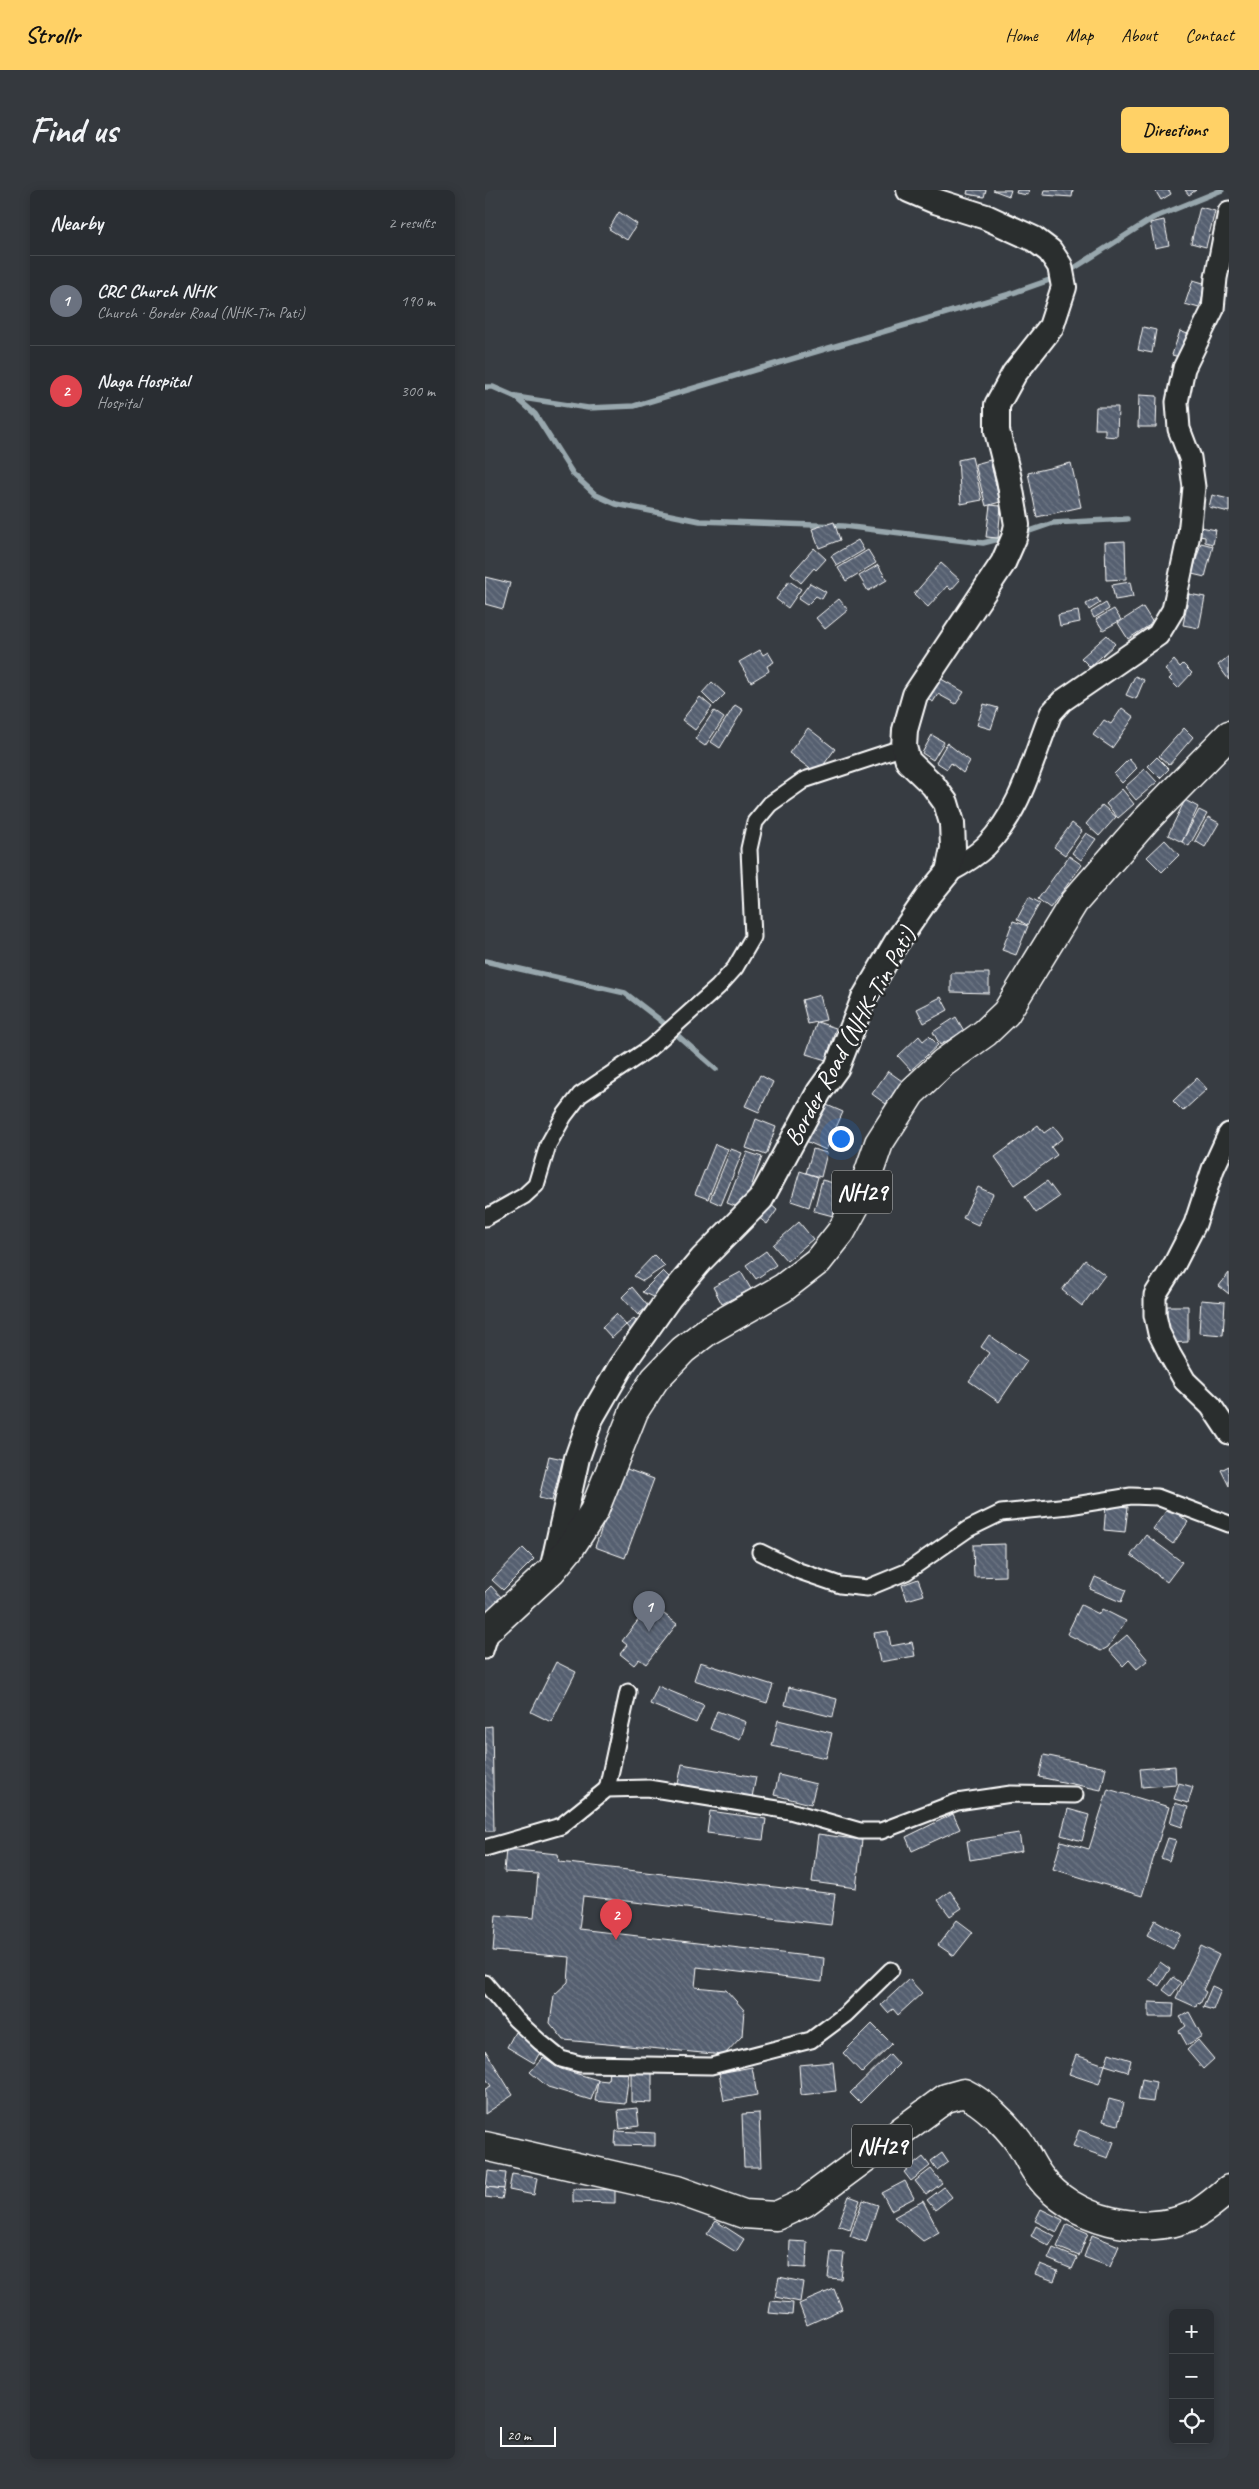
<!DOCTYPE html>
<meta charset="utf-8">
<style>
:root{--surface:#292d32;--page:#35393e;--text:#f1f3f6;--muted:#a5a8ac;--line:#45494d;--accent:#ffd166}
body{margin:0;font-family:Caveat,sans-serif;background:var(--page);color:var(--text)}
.controls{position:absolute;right:15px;bottom:15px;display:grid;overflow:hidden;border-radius:8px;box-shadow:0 2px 12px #0003}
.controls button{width:45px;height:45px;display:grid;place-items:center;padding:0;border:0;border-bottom:1px solid var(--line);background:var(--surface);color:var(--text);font:25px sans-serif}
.scale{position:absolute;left:15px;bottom:12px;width:56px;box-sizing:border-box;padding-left:5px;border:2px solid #fff;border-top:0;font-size:14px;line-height:18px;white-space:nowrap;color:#fff;-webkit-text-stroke:4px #2a2d2e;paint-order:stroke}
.you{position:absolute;left:355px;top:948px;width:18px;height:18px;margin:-12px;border:4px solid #fff;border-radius:50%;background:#1a73e8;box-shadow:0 0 0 8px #1a73e833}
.badge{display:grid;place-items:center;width:32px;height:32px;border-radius:50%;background:var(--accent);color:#fff;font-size:16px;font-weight:700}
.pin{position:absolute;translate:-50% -41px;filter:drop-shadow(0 1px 2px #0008)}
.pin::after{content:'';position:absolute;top:26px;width:18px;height:15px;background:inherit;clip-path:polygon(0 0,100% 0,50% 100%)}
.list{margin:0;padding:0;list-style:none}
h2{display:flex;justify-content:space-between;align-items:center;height:65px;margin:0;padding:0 20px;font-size:21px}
h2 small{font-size:16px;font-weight:400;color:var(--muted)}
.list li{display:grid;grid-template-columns:32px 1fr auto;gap:15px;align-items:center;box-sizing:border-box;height:90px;padding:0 20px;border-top:1px solid var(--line)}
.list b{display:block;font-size:19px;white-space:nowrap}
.list p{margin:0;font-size:16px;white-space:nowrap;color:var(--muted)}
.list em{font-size:16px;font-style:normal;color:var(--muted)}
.icon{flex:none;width:28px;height:28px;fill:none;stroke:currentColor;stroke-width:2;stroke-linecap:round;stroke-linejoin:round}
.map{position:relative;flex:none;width:744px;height:2269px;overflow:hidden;border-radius:8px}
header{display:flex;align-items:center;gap:30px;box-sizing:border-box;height:70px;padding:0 25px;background:var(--accent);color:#111}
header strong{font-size:24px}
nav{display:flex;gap:28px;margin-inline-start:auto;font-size:18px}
.intro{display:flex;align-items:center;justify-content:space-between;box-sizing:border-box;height:120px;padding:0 30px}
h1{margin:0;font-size:35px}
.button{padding:12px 22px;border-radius:8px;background:var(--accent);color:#111;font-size:18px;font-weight:700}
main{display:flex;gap:30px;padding:0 30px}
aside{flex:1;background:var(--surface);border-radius:8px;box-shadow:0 2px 12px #0003}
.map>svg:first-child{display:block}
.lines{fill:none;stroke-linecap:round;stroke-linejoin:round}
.stream{stroke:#98a7ad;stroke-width:5.5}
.building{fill:url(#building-back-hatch);stroke:#fff}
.street-casing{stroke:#fff;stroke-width:19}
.secondary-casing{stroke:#fff;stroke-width:25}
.primary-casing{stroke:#fff;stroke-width:28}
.highway-casing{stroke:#fff;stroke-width:31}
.street{stroke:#2a2d2e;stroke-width:15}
.secondary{stroke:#2a2d2e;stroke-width:21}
.primary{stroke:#2a2d2e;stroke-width:24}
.highway{stroke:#2a2d2e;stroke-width:28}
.labels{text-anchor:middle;stroke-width:5;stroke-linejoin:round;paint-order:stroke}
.shield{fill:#2a2d2e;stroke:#bfc0c0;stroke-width:1}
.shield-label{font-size:24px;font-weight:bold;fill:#fff}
.street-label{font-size:25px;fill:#fff;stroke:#2a2d2e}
</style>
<header>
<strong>Strollr</strong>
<nav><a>Home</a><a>Map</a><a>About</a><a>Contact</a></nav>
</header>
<div class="intro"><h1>Find us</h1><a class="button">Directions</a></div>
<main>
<aside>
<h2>Nearby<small>2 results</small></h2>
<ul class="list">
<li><span class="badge" style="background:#6b7280">1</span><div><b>CRC Church NHK</b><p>Church · Border Road (NHK-Tin Pati)</p></div><em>190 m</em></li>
<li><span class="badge" style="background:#e0444e">2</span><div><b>Naga Hospital</b><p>Hospital</p></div><em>300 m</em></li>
</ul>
</aside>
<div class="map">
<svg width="744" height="2269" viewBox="0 0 744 2269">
<defs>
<pattern id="building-back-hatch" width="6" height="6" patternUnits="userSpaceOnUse" patternTransform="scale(1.25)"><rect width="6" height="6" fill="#555f6f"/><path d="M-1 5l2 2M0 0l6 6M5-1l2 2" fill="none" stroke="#6e7785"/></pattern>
</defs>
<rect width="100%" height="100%" fill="#373c42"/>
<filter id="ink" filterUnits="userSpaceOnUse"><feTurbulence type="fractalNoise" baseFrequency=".02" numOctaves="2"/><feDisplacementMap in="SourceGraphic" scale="10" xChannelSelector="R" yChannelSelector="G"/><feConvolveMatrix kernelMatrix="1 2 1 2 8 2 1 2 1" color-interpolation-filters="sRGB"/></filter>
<g filter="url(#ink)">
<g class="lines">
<!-- stream -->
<g class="stream">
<polyline points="583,82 668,28 737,0"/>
<polyline points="0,197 8,197 31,207 50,224 88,284 111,305 131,314 215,331 358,336 498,353 522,347"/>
<polyline points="31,207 103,218 149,216 525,104 573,87"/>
<polyline points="536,344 568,333 642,329"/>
<polyline points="0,771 140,803 175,830 231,879"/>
</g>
</g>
<!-- building -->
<g class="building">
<polygon points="483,0 501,0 499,7 482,4"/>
<polygon points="508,0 526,0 524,6"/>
<polygon points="532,0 544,0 543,5 531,3"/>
<polygon points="559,0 588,0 587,7 558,5"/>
<polygon points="670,0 684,0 686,4 676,10"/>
<polygon points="700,0 711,0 704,5"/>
<polygon points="715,17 730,21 721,57 706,53"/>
<polygon points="134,22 152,34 142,50 124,39"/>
<polygon points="679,30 684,55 670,58 665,33"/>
<polygon points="708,90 722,94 714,118 700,114"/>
<polygon points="658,137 671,140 667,163 653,160"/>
<polygon points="695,141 705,145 698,168 687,165"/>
<polygon points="654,205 672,206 671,237 653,237"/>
<polygon points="611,217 633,217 632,247 620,246 620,239 610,239"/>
<polygon points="487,267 497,310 476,314 473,270"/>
<polygon points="505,270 515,312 501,316 490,274"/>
<polygon points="586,273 596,317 552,327 543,283"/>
<polygon points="727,305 744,309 744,322 724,317"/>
<polygon points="505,315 516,316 513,348 501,347"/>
<polygon points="349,332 355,350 334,358 327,339"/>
<polygon points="711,336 731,340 728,354 720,352 720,347 709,345"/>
<polygon points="373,350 379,360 352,376 346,366"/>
<polygon points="640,351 641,389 621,390 620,352"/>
<polygon points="716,353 728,356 720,387 707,384"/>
<polygon points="329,358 341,369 331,380 329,378 316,393 306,384"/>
<polygon points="383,360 391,373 361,391 353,378"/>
<polygon points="456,373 475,390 466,400 462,396 443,417 429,404"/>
<polygon points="393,375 402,390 383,401 374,386"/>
<polygon points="0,387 25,393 18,419 0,414"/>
<polygon points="304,391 316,399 303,418 291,409"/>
<polygon points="645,392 648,407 630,410 627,395"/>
<polygon points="325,393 341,402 337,409 331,406 322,415 313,409"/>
<polygon points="704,404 720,407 714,438 698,435"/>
<polygon points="612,408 615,413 604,420 601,414"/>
<polygon points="354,409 363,420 340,439 331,428"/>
<polygon points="621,413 624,419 609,428 606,422"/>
<polygon points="658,417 668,433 643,449 633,433"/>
<polygon points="629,419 636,430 618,440 611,429"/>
<polygon points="593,421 595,432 575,436 573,425"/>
<polygon points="622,445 630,454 605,477 596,468"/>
<polygon points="275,460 278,465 283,462 289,472 282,476 284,481 266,492 254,472"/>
<polygon points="744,466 744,490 733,475"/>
<polygon points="689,470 695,477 698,474 707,483 693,498 684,489 687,486 680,480"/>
<polygon points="451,486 479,502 471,514 453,504 448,512 439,507"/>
<polygon points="650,486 659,490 651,509 641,505"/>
<polygon points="227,492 240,504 229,515 217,503"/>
<polygon points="215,507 227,517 210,540 197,530"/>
<polygon points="499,514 513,518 506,539 492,535"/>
<polygon points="250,515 258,520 235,558 226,552"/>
<polygon points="637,518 649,527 627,558 608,545 619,530 626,534"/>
<polygon points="229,521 239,528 220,556 210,549"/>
<polygon points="323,538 350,559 332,584 304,563"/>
<polygon points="699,538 708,547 684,575 674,566"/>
<polygon points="447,545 459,552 448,570 437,563"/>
<polygon points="462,553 485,571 478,583 466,573 462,579 451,572"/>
<polygon points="672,567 684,579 675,588 663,576"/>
<polygon points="644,569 652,578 637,593 629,584"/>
<polygon points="660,579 672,592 651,610 640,597"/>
<polygon points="637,599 649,614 633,628 621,614"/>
<polygon points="700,610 713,617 697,652 683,645"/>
<polygon points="617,615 631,627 614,646 601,634"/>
<polygon points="714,620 722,624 704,656 697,652"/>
<polygon points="723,627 734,633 720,657 710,651"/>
<polygon points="587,633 597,641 580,665 569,657"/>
<polygon points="601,643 611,649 596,670 587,663"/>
<polygon points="680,650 694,665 677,682 662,667"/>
<polygon points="584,666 597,675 565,718 553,709"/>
<polygon points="544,707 555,713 542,735 532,729"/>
<polygon points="528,731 543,736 531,765 517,760"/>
<polygon points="466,783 504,783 504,803 466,802"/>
<polygon points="335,805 341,830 323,834 317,810"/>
<polygon points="456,807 463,820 439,833 432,819"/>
<polygon points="471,827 479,841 455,855 448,842"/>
<polygon points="332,832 351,838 341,870 321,864"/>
<polygon points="434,846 438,851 444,846 453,855 426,880 413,866"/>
<polygon points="403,881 417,891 401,914 387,904"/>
<polygon points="275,885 288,892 274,922 260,916"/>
<polygon points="712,888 722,899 698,921 688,911"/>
<polygon points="337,913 358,922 341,960 321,951"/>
<polygon points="271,929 291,937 281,965 261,958"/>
<polygon points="553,935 559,943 569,936 578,948 566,957 572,965 530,995 510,967"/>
<polygon points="230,954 243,959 223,1009 210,1004"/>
<polygon points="246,959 257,963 236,1015 225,1010"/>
<polygon points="328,959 342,963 336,987 321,983"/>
<polygon points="262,962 277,967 258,1019 242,1013"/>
<polygon points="315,981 333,987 324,1017 306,1011"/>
<polygon points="337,990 356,995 348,1026 329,1021"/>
<polygon points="562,991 574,1007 551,1023 540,1007"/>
<polygon points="493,997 508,1004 493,1035 478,1028"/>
<polygon points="284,1013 292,1020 282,1034 273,1027"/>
<polygon points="314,1032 328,1049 302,1071 288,1055"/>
<polygon points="281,1061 291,1075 271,1089 261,1075"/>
<polygon points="169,1065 180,1076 158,1091 149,1086"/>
<polygon points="600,1070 620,1085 597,1116 577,1100"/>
<polygon points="178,1081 188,1091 170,1108 157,1102"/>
<polygon points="256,1082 266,1099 237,1114 228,1097"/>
<polygon points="744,1083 744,1104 734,1096"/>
<polygon points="147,1097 163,1116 153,1125 137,1107"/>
<polygon points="716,1110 740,1112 738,1145 714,1143"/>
<polygon points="682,1116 703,1116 703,1152 682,1153"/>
<polygon points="131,1124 141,1135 127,1148 117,1137"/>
<polygon points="149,1129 155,1135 147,1142 141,1135"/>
<polygon points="504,1145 542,1171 514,1212 484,1191 504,1163 496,1157"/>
<polygon points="64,1266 78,1269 67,1311 54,1308"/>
<polygon points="744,1276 744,1296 736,1280"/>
<polygon points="139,1278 169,1289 140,1368 110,1357"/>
<polygon points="621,1315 643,1317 640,1342 619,1340"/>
<polygon points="684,1317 703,1332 688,1354 668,1339"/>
<polygon points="661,1345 697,1372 682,1392 646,1365"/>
<polygon points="520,1354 520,1386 489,1387 488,1355"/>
<polygon points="38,1358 49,1369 18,1400 7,1390"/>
<polygon points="610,1387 641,1400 636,1412 605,1399"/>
<polygon points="433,1389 439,1405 422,1410 417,1395"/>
<polygon points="6,1396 18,1409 0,1426 0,1402"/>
<polygon points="166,1414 192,1434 161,1474 154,1469 149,1475 135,1464 142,1455 137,1451"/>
<polygon points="596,1415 614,1424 617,1419 641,1431 623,1457 616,1461 582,1444"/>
<polygon points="403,1441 406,1456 427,1452 430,1466 395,1472 389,1443"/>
<polygon points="642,1445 663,1470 652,1479 644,1470 638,1476 624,1460"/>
<polygon points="71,1472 91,1482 66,1532 46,1522"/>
<polygon points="215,1472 288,1495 282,1513 209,1490"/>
<polygon points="173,1496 219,1515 211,1533 165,1514"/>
<polygon points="304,1497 352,1509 348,1527 300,1515"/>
<polygon points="232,1521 261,1532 255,1550 225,1539"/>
<polygon points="293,1530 347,1543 341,1568 287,1556"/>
<polygon points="7,1536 9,1641 0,1641 0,1537"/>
<polygon points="559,1565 621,1578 616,1600 554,1587"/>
<polygon points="197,1574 271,1587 267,1607 193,1594"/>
<polygon points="690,1576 691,1594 657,1597 655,1579"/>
<polygon points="294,1585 331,1594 326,1614 289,1605"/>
<polygon points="694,1593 708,1597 703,1613 689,1609"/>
<polygon points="623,1599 684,1617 657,1706 568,1679 576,1651 604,1659"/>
<polygon points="690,1613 703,1617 697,1637 685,1633"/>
<polygon points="583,1619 604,1625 597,1651 576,1645"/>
<polygon points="225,1621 281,1629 278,1650 222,1643"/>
<polygon points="468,1624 475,1639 427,1661 421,1647"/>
<polygon points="534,1643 537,1661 485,1670 482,1651"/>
<polygon points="333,1644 377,1650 371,1698 327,1692"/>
<polygon points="683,1648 691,1650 684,1671 676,1668"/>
<polygon points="21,1659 73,1664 74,1672 350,1704 346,1735 98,1706 94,1739 339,1768 337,1792 212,1777 210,1797 241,1800 259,1820 257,1846 239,1865 79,1850 65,1833 69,1805 83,1792 85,1767 8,1761 11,1725 49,1728 53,1684 19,1682"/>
<polygon points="465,1701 477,1718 465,1726 453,1710"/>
<polygon points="472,1730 488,1742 469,1766 453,1755"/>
<polygon points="670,1730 696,1744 688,1759 662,1745"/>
<polygon points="716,1756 734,1765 718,1800 721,1802 715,1814 712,1813 711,1817 691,1808"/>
<polygon points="675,1772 685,1779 674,1796 664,1789"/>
<polygon points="688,1787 696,1793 686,1806 678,1800"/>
<polygon points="424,1789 437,1803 413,1825 408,1819 403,1823 396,1815"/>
<polygon points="727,1796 736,1800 728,1820 718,1817"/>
<polygon points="664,1812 689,1813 688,1827 664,1827"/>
<polygon points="704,1822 717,1846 702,1855 694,1841 701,1836 695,1827"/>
<polygon points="387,1834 407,1854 377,1883 358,1863"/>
<polygon points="30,1842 58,1857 49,1873 22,1857"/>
<polygon points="713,1850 729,1869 718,1879 702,1860"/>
<polygon points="0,1860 28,1905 0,1924 0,1899 6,1896 0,1887"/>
<polygon points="624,1863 646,1870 643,1882 620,1875"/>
<polygon points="405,1864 414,1874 375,1913 365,1903"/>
<polygon points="591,1865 620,1875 614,1894 584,1884"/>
<polygon points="58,1868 76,1879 113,1890 106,1910 63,1897 45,1882"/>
<polygon points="348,1872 351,1901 316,1905 314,1875"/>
<polygon points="267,1877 272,1905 239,1911 234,1883"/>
<polygon points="124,1880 144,1882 140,1914 110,1911 113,1890 123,1891"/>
<polygon points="146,1882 167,1883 167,1913 146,1912"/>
<polygon points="657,1889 671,1892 668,1912 653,1910"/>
<polygon points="624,1909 639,1913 633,1935 618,1931"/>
<polygon points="152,1918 154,1936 135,1939 133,1920"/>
<polygon points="274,1923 276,1977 259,1977 257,1924"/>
<polygon points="594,1940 629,1952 623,1968 588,1956"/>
<polygon points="131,1941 170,1943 170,1956 130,1955"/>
<polygon points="424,1962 429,1969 420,1975 415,1968"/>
<polygon points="457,1963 463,1972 452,1980 446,1971"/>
<polygon points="438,1967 445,1976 426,1991 419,1982"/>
<polygon points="446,1979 457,1993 441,2005 430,1991"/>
<polygon points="3,1981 21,1983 19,1999 1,1997"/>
<polygon points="27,1984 52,1988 49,2005 24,2000"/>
<polygon points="420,1991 429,2008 406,2020 397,2003"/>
<polygon points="1,1997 19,1999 17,2009 0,2007"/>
<polygon points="459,1997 467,2007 450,2020 442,2010"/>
<polygon points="88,1999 130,2000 130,2013 88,2012"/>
<polygon points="364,2006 375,2010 365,2039 353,2035"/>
<polygon points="378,2010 393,2015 381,2052 365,2046"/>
<polygon points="438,2011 454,2042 438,2051 409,2027"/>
<polygon points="556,2019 578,2030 572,2042 550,2031"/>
<polygon points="231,2031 259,2049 251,2062 222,2044"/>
<polygon points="582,2034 603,2043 594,2066 572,2057"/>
<polygon points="551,2036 570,2046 564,2056 546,2046"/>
<polygon points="607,2045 634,2056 625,2077 599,2067"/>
<polygon points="305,2051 322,2052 321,2078 304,2077"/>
<polygon points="568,2058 592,2068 587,2079 563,2069"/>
<polygon points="346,2062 359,2063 356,2089 343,2088"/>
<polygon points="555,2074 573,2081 569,2091 550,2084"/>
<polygon points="294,2087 318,2092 315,2112 290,2107"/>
<polygon points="349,2099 357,2119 322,2135 314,2114"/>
<polygon points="286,2111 308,2113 307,2125 284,2123"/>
</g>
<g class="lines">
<!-- street casing -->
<g class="street-casing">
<g id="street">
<polyline points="0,1028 39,1006 51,995 63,955 79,926 95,905 165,858 233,797 250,778 268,747 264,659 270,632 285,614 319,590 419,557"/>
<polyline points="275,1362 314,1381 355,1395 382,1398 421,1382 483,1339 516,1323 584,1316 646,1306 672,1307 744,1334"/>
<polyline points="0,1461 8,1436"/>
<polyline points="122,1599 143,1502"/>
<polyline points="0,1658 76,1636 122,1599 163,1598 305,1621 375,1641 396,1641 472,1612 526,1604 590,1605"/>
<polyline points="0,1793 30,1829 55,1852 76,1869 95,1874 226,1876 326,1850 361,1824 406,1780"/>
</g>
</g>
<!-- secondary casing -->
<g class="secondary-casing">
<g id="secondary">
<path d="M463 682C476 675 490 667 501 656 537 619 547 570 566 523L577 511 673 445 688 420 704 344 709 297 705 268 694 239 692 212 699 178 728 119 731 88 744 22"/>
<polyline points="744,944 728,979 710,1034 690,1073 670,1105 670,1125 674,1143 685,1165 700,1191 726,1216 744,1243"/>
</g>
</g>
<!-- primary casing -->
<g class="primary-casing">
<polyline id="primary" points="67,1380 92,1268 106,1228 136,1176 184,1108 217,1069 276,1009 334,902 352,877 379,808 411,753 444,705 463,682 468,658 467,633 461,613 448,595 423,571 419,557 420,540 430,505 518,373 529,348 532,335 530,323 524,289 512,241 512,215 529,184 566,137 579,97 575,76 565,61 549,49 501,27 450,11 424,0"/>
</g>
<!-- highway casing -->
<g class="highway-casing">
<g id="highway">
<polyline points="0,1442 67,1380 85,1358 109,1321 149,1221 170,1189 198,1160 224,1140 298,1098 333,1071 356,1042 376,1005 394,953 426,903 458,873 500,843 521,823 589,712 660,631 744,545"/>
<path d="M0 1956 192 2000 259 2024 291 2026 319 2013 461 1908 479 1903C499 1913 520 1933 533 1951 541 1962 546 1976 555 1987 587 2030 658 2048 707 2026 720 2020 733 2008 744 1999"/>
</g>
</g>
<!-- street -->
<use href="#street" class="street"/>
<!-- secondary -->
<use href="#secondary" class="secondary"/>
<!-- primary -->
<use href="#primary" class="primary"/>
<!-- highway -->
<use href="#highway" class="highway"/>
</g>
</g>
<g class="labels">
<!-- shield labels -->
<g class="shield">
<rect x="347" y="980.5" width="60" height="43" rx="4"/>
<rect x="367" y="1934.5" width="60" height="43" rx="4"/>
</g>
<g class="shield-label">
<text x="377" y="1010">NH29</text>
<text x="397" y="1964">NH29</text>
</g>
<!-- street labels -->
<g class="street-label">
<text transform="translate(364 846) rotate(-61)" y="9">Border Road (NHK-Tin Pati)</text>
</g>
</g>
</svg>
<div class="controls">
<button>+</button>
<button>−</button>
<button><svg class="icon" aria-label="locate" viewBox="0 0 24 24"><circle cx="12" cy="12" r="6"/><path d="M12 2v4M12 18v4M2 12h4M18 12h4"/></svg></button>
</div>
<div class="scale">20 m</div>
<div class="you"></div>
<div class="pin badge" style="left:164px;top:1442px;background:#6b7280">1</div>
<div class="pin badge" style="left:131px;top:1750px;background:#e0444e">2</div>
</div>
</main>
